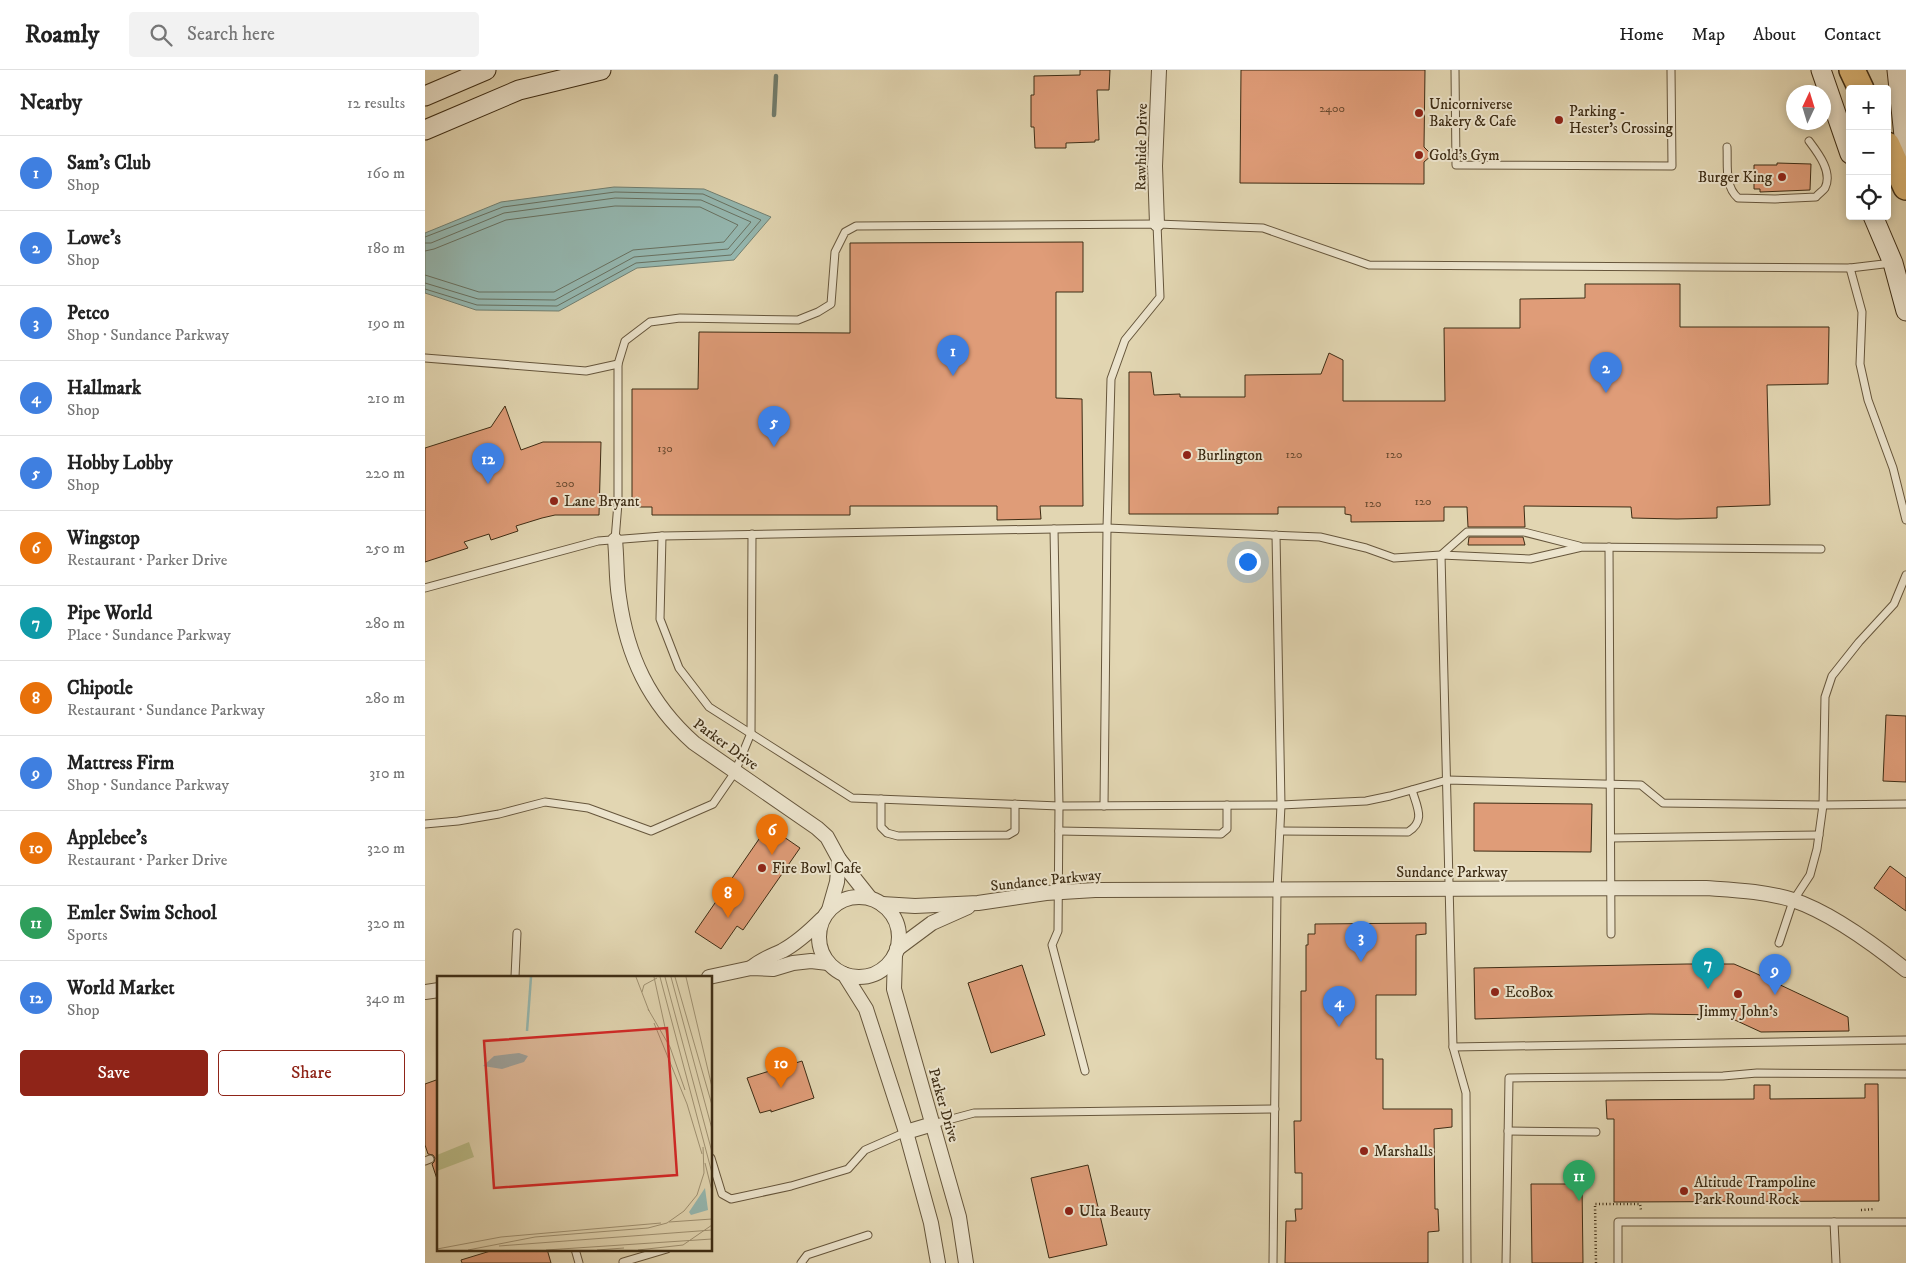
<!DOCTYPE html>
<meta charset="utf-8">
<style>
:root{--surface:#fff;--page:#f2f2f2;--text:#222;--muted:#767676;--line:#e0e0e0;--accent:#8f2418}
body{margin:0;font-family:"IM FELL DW Pica",serif;background:var(--page);color:var(--text)}
.controls{position:absolute;right:15px;top:15px;display:grid;overflow:hidden;border-radius:5px;box-shadow:0 2px 8px #0003}
.controls button{width:45px;height:45px;display:grid;place-items:center;padding:0;border:0;border-bottom:1px solid var(--line);background:var(--surface);color:var(--text);font:25px sans-serif}
.compass{position:absolute;left:1361px;top:15px;width:45px;height:45px;border-radius:50%;background:var(--surface);box-shadow:0 2px 8px #0003;rotate:4deg}
.you{position:absolute;left:822px;top:491px;width:18px;height:18px;margin:-12px;border:4px solid #fff;border-radius:50%;background:#1a73e8;box-shadow:0 0 0 8px #1a73e833}
.badge{display:grid;place-items:center;width:32px;height:32px;border-radius:50%;background:var(--accent);color:#fff;font-size:16px;font-weight:700}
.pin{position:absolute;translate:-50% -41px;filter:drop-shadow(0 1px 2px #0008)}
.pin::after{content:'';position:absolute;top:26px;width:18px;height:15px;background:inherit;clip-path:polygon(0 0,100% 0,50% 100%)}
.list{margin:0;padding:0;list-style:none}
h2{display:flex;justify-content:space-between;align-items:center;height:65px;margin:0;padding:0 20px;font-size:21px}
h2 small{font-size:16px;font-weight:400;color:var(--muted)}
.list li{display:grid;grid-template-columns:32px 1fr auto;gap:15px;align-items:center;box-sizing:border-box;height:75px;padding:0 20px;border-top:1px solid var(--line)}
.list b{display:block;font-size:19px;white-space:nowrap}
.list p{margin:0;font-size:16px;white-space:nowrap;color:var(--muted)}
.list em{font-size:16px;font-style:normal;color:var(--muted)}
.actions{display:flex;gap:10px;padding:15px 20px}
.actions a{flex:1;padding:11px 0;border:1px solid var(--accent);border-radius:5px;text-align:center;font-size:18px;color:var(--accent)}
.actions .main{background:var(--accent);color:#fff}
.icon{flex:none;width:28px;height:28px;fill:none;stroke:currentColor;stroke-width:2;stroke-linecap:round;stroke-linejoin:round}
.map{position:relative;flex:none;width:1481px;height:1193px;overflow:hidden}
header{display:flex;align-items:center;gap:30px;box-sizing:border-box;height:70px;padding:0 25px;background:var(--surface);border-bottom:1px solid var(--line)}
header strong{font-size:24px}
nav{display:flex;gap:28px;margin-inline-start:auto;font-size:18px}
.search{width:350px;height:45px;background:var(--page);display:flex;align-items:center;gap:12px;box-sizing:border-box;padding:0 18px;border-radius:5px;color:var(--muted);font-size:19px}
main{display:flex}
aside{flex:1;background:var(--surface)}
.map>svg:first-child{display:block}
.water{fill:#95b8b1;stroke:#728072}
.lines{fill:none;stroke-linecap:round;stroke-linejoin:round}
.shore{stroke:#697262;stroke-width:1}
.stream{stroke:#728072;stroke-width:4.5}
.building{fill:#df9c78;stroke:#3d2c14}
.lane-casing{stroke:#66563c;stroke-width:9}
.street-casing{stroke:#66563c;stroke-width:16}
.secondary-casing{stroke:#3d2c14;stroke-width:21}
.highway-casing{stroke:#3d2c14;stroke-width:28}
.path{stroke:#3d2c14;stroke-width:2.5;stroke-dasharray:1 2.5;stroke-linecap:butt}
.lane{stroke:#ece4cd;stroke-width:7}
.street{stroke:#ece4cd;stroke-width:14}
.secondary{stroke:#ece4cd;stroke-width:19}
.highway{stroke:#e1bb79;stroke-width:25}
.poi-dot{fill:#8f2418;stroke:#ece4cd;stroke-width:2}
.labels{text-anchor:middle;stroke-width:4;stroke-linejoin:round;paint-order:stroke}
.number-label{font-size:12px;fill:#66482d}
.poi-label{font-size:15px;fill:#3d2c14;stroke:#ece4cd;text-anchor:start}
.street-label{font-size:15px;fill:#3d2c14;stroke:#ece4cd}
.inset-river{fill:none;stroke:#95b8b1;stroke-width:2.5}
.inset-road{fill:none;stroke:#a09273;stroke-width:1}
.view{fill:#d62828;fill-opacity:0.15;stroke:#d62828;stroke-width:2.5}
.inset-edge{fill:none;stroke:#3d2c14;stroke-width:2.5}
</style>
<header>
<strong>Roamly</strong>
<div class="search"><svg class="icon" aria-label="search" viewBox="0 0 24 24"><circle cx="10" cy="10" r="6"/><path d="M15 15l6 6"/></svg>Search here</div>
<nav><a>Home</a><a>Map</a><a>About</a><a>Contact</a></nav>
</header>
<main>
<aside>
<h2>Nearby<small>12 results</small></h2>
<ul class="list">
<li><span class="badge" style="background:#3f7fe0">1</span><div><b>Sam's Club</b><p>Shop</p></div><em>160 m</em></li>
<li><span class="badge" style="background:#3f7fe0">2</span><div><b>Lowe's</b><p>Shop</p></div><em>180 m</em></li>
<li><span class="badge" style="background:#3f7fe0">3</span><div><b>Petco</b><p>Shop · Sundance Parkway</p></div><em>190 m</em></li>
<li><span class="badge" style="background:#3f7fe0">4</span><div><b>Hallmark</b><p>Shop</p></div><em>210 m</em></li>
<li><span class="badge" style="background:#3f7fe0">5</span><div><b>Hobby Lobby</b><p>Shop</p></div><em>220 m</em></li>
<li><span class="badge" style="background:#e8710a">6</span><div><b>Wingstop</b><p>Restaurant · Parker Drive</p></div><em>250 m</em></li>
<li><span class="badge" style="background:#0f9aa8">7</span><div><b>Pipe World</b><p>Place · Sundance Parkway</p></div><em>280 m</em></li>
<li><span class="badge" style="background:#e8710a">8</span><div><b>Chipotle</b><p>Restaurant · Sundance Parkway</p></div><em>280 m</em></li>
<li><span class="badge" style="background:#3f7fe0">9</span><div><b>Mattress Firm</b><p>Shop · Sundance Parkway</p></div><em>310 m</em></li>
<li><span class="badge" style="background:#e8710a">10</span><div><b>Applebee's</b><p>Restaurant · Parker Drive</p></div><em>320 m</em></li>
<li><span class="badge" style="background:#2e9e5b">11</span><div><b>Emler Swim School</b><p>Sports</p></div><em>320 m</em></li>
<li><span class="badge" style="background:#3f7fe0">12</span><div><b>World Market</b><p>Shop</p></div><em>340 m</em></li>
</ul>
<div class="actions"><a class="main">Save</a><a>Share</a></div>
</aside>
<div class="map">
<svg width="1481" height="1193" viewBox="0 0 1481 1193">
<rect width="100%" height="100%" fill="#e2d6b2"/>
<filter id="stains"><feTurbulence type="fractalNoise" baseFrequency=".004" numOctaves="4"/><feColorMatrix values="0 0 0 0 .2 0 0 0 0 .09 0 0 0 0 .02 0 0 0 .5 -.17"/></filter>
<radialGradient id="worn" r=".72"><stop offset=".6" stop-color="#630" stop-opacity="0"/><stop offset="1" stop-color="#630" stop-opacity=".3"/></radialGradient>
<!-- water -->
<polygon class="water" points="189,117 279,119 346,147 309,190 212,198 134,241 51,240 0,223 0,163 76,132"/>
<g class="lines">
<!-- shore -->
<g class="shore">
<polyline points="0,167 78,137 190,122 278,124 336,150 306,185 211,193 132,236 52,235 0,219"/>
<polyline points="0,173 6,173 79,143 190,128 276,130 326,152 303,179 209,187 130,230 53,229 0,213"/>
<polyline points="0,181 9,179 81,150 190,136 275,137 313,155 299,172 208,180 129,222 54,222 0,205"/>
</g>
<!-- stream -->
<polyline class="stream" points="349,45 351,6"/>
</g>
<!-- building -->
<g class="building">
<polygon points="655,0 685,0 684,20 672,20 674,70 670,70 670,72 641,73 641,78 610,78 609,57 606,57 606,25 609,25 609,6 655,5"/>
<polygon points="816,0 1000,0 999,77 1007,85 999,92 999,114 815,113"/>
<polygon points="1352,93 1386,94 1385,120 1335,122 1335,119 1329,119 1329,95 1352,95"/>
<polygon points="658,172 658,222 631,222 631,328 657,329 658,436 615,436 616,449 572,450 572,436 425,436 425,445 227,445 227,437 207,437 207,319 273,319 274,262 425,263 425,173"/>
<polygon points="1160,214 1255,214 1255,257 1404,257 1403,314 1342,315 1345,435 1292,437 1292,448 1252,449 1207,448 1206,437 1099,436 1100,457 1043,457 1042,437 1019,437 1019,451 926,452 926,445 920,444 920,437 853,437 853,444 704,444 704,302 726,302 729,325 755,324 755,327 820,327 820,305 896,304 904,283 918,290 918,331 1020,331 1019,258 1095,258 1095,229 1160,228"/>
<polygon points="80,336 96,380 118,372 176,372 174,445 130,445 117,448 91,456 93,461 66,470 64,464 39,472 43,478 0,492 0,378 66,357"/>
<polygon points="1044,467 1098,467 1100,475 1043,475"/>
<polygon points="1461,645 1481,646 1481,712 1458,711"/>
<polygon points="1049,733 1167,734 1166,782 1049,781"/>
<polygon points="343,756 375,778 318,860 312,856 296,879 270,862"/>
<polygon points="1465,796 1481,808 1481,841 1449,818"/>
<polygon points="1001,853 1001,864 991,865 991,925 951,925 951,989 958,989 958,1039 1027,1039 1027,1057 1009,1059 1010,1139 1013,1139 1014,1161 1003,1162 1003,1193 860,1193 861,1151 871,1151 870,1139 877,1139 877,1103 870,1103 869,1051 876,1051 876,921 881,921 881,875 883,875 883,864 890,864 890,854"/>
<polygon points="1262,894 1309,894 1330,903 1423,947 1424,961 1336,962 1299,945 1224,944 1050,949 1049,898"/>
<polygon points="597,895 620,965 566,983 543,913"/>
<polygon points="377,991 389,1028 346,1042 346,1040 335,1043 322,1008"/>
<polygon points="14,1009 14,1108 12,1109 7,1094 9,1092 10,1088 8,1085 3,1084 0,1075 0,1014"/>
<polygon points="1440,1014 1453,1014 1454,1131 1189,1132 1189,1049 1182,1049 1181,1030 1329,1029 1329,1015 1345,1015 1345,1029 1440,1028"/>
<polygon points="663,1095 682,1175 624,1188 606,1108"/>
<polygon points="1106,1114 1157,1114 1158,1193 1107,1193"/>
<polygon points="72,1179 122,1179 126,1193 37,1193 36,1190"/>
</g>
<g class="lines">
<!-- lane casing -->
<g class="lane-casing">
<g id="lane">
<polyline points="1030,0 1031,95 1247,96 1246,0"/>
<path d="M1302 77C1303 94 1299 116 1313 128L1350 129 1391 127C1393 124 1398 121 1400 118 1408 102 1393 83 1384 71"/>
<polyline points="1425,198 1437,242 1435,294 1443,330 1468,398 1481,450"/>
<polyline points="0,288 161,301 193,294"/>
<polyline points="629,459 634,736 633,861 627,875 660,1001"/>
<polyline points="237,466 235,549 254,598 284,637 427,728 634,736 856,735 941,731 965,726 1022,710 1216,715 1238,733 1398,735 1481,734"/>
<polyline points="190,470 193,433 193,294 200,271 225,252 255,248 373,250 393,242 406,234 410,182 420,162 431,156 732,154 838,158 944,195 1425,198 1467,193"/>
<polyline points="1184,477 1186,864"/>
<polyline points="0,518 173,471 237,466 682,458 895,467 941,478 969,488 1016,485 1105,489 1157,477 1396,479"/>
<polyline points="456,729 456,757 462,763 473,766 583,765 590,761 590,734"/>
<polyline points="679,736 682,458 686,309 700,270 735,227 732,154"/>
<polyline points="0,754 33,751 74,744 120,732 163,738 226,761 288,734 310,702 326,663 327,464"/>
<polyline points="634,761 796,764 802,759 802,735"/>
<path d="M855 761 983 762C1001 751 992 737 987 720"/>
<polyline points="1186,768 1394,765"/>
<polyline points="1354,873 1368,831 1385,805 1392,779 1398,735 1400,627 1407,606 1434,572 1469,534 1481,505"/>
<polyline points="90,907 92,863"/>
<polyline points="1028,977 1481,970"/>
<polyline points="508,1054 549,1043 850,1039"/>
<polyline points="1083,1061 1171,1062"/>
<polyline points="286,1088 297,1124 306,1129 366,1116 423,1099 440,1080 481,1062"/>
<polyline points="0,1091 5,1089"/>
<polyline points="1409,1152 1411,1193"/>
<polyline points="150,1179 154,1193"/>
<polyline points="198,1192 242,1179"/>
<polyline points="376,1193 382,1185 443,1165"/>
<polyline points="848,1193 852,820 856,735 851,465"/>
<polyline points="1042,1193 1041,1023 1028,977 1016,485 1042,462 1099,462 1154,476"/>
<polyline points="1081,1193 1084,1008 1298,1006 1332,1003 1481,1004"/>
<polyline points="1193,1193 1193,1152 1481,1152"/>
</g>
</g>
<!-- street casing -->
<g class="street-casing">
<g id="street">
<polyline points="732,154 730,96 734,0"/>
<path d="M190 470C192 489 191 509 194 527 202 586 224 633 269 673L392 758 402 767 414 789 445 828"/>
<circle cx="434" cy="867" r="40"/>
<path d="M457 834 490 836 553 833 621 823 670 820 1281 818C1310 820 1339 821 1368 830 1404 842 1451 876 1481 900"/>
<polyline points="404,840 412,812 414,789"/>
<polyline points="472,879 507,853 543,837"/>
<polyline points="470,885 469,919 534,1147 541,1193"/>
<path d="M326 898C337 889 344 887 357 881 372 873 385 861 397 849"/>
<polyline points="419,904 441,939 481,1062 506,1153 513,1193"/>
<polyline points="284,907 326,898 348,899 368,893 386,891 403,893"/>
<polyline points="0,922 14,920"/>
<polyline points="481,1062 508,1054"/>
</g>
</g>
<!-- secondary casing -->
<g class="secondary-casing">
<g id="secondary">
<polyline points="1396,0 1425,84"/>
<polyline points="1472,0 1481,85"/>
<polyline points="0,26 61,0"/>
<polyline points="0,60 94,20 176,0"/>
<polyline points="1448,146 1468,193 1481,241"/>
</g>
</g>
<!-- highway casing -->
<g class="highway-casing">
<g id="highway">
<polyline points="1427,0 1436,19"/>
<polyline points="1462,75 1481,117"/>
</g>
</g>
<!-- path -->
<g class="path">
<polyline points="1436,1140 1450,1139"/>
<polyline points="1171,1193 1170,1134 1215,1134 1216,1140"/>
</g>
<!-- lane -->
<use href="#lane" class="lane"/>
<!-- street -->
<use href="#street" class="street"/>
<!-- secondary -->
<use href="#secondary" class="secondary"/>
<!-- highway -->
<use href="#highway" class="highway"/>
</g>
<!-- markers -->
<g class="poi-dot">
<circle cx="994" cy="43" r="5"/>
<circle cx="1134" cy="50" r="5"/>
<circle cx="994" cy="85" r="5"/>
<circle cx="1357" cy="107" r="5"/>
<circle cx="762" cy="385" r="5"/>
<circle cx="129" cy="431" r="5"/>
<circle cx="337" cy="798" r="5"/>
<circle cx="1070" cy="922" r="5"/>
<circle cx="1313" cy="924" r="5"/>
<circle cx="939" cy="1081" r="5"/>
<circle cx="1259" cy="1121" r="5"/>
<circle cx="644" cy="1141" r="5"/>
</g>
<g class="labels">
<!-- number labels -->
<g class="number-label">
<text x="907" y="42">2400</text>
<text x="240" y="382">130</text>
<text x="869" y="388">120</text>
<text x="969" y="388">120</text>
<text x="140" y="417">200</text>
<text x="998" y="435">120</text>
<text x="948" y="437">120</text>
</g>
<!-- poi labels -->
<g class="poi-label">
<text x="1004" y="39">Unicorniverse<tspan x="1004" dy="17">Bakery &amp; Cafe</tspan></text>
<text x="1144" y="46">Parking -<tspan x="1144" dy="17">Hester's Crossing</tspan></text>
<text x="1004" y="90">Gold's Gym</text>
<text x="1347" y="112" text-anchor="end">Burger King</text>
<text x="772" y="390">Burlington</text>
<text x="139" y="436">Lane Bryant</text>
<text x="347" y="803">Fire Bowl Cafe</text>
<text x="1080" y="927">EcoBox</text>
<text x="1313" y="946" text-anchor="middle">Jimmy John's</text>
<text x="949" y="1086">Marshalls</text>
<text x="1269" y="1117">Altitude Trampoline<tspan x="1269" dy="17">Park Round Rock</tspan></text>
<text x="654" y="1146">Ulta Beauty</text>
</g>
<!-- street labels -->
<g class="street-label">
<text transform="translate(716 77) rotate(-89)" y="5">Rawhide Drive</text>
<text transform="translate(301 674) rotate(36)" y="5">Parker Drive</text>
<text x="1027" y="807">Sundance Parkway</text>
<text transform="translate(621 810) rotate(-6)" y="5">Sundance Parkway</text>
<text transform="translate(519 1035) rotate(74)" y="5">Parker Drive</text>
</g>
</g>
<!-- overview -->
<g transform="translate(12 906)">
<rect width="275" height="275" fill="#e2d6b2"/>
<path d="M32 166 37 181 0 195V179Z" fill="#babc88"/>
<path d="M82 77 91 80 87 86 65 93 46 90 57 80ZM268 212 271 234 254 239 252 236Z" fill="#95b8b1"/>
<path class="inset-river" d="M90 55 94 1"/>
<path class="inset-road" d="M199 1 212 35M217 1 231 65M223 1 275 197M228 1 275 176M234 1 275 153M238 1 275 129M249 1 275 111M205 16 207 9 220 2M211 33 233 71 248 114M217 47 250 128 265 178M268 187 275 215M232 246 275 243M62 270 275 254M0 273 64 261 224 247M31 274 98 261 211 252 230 247 247 235 260 219 267 197 266 171M109 274 275 263M160 274 187 272M201 274 246 269 275 249"/>
<path class="view" d="M230 52 240 199 57 212 47 65Z"/>
<rect width="275" height="275" class="inset-edge"/>
</g>
<rect width="100%" height="100%" filter="url(#stains)"/>
<rect width="100%" height="100%" fill="url(#worn)"/>
</svg>
<div class="controls">
<button>+</button>
<button>−</button>
<button><svg class="icon" aria-label="locate" viewBox="0 0 24 24"><circle cx="12" cy="12" r="6"/><path d="M12 2v4M12 18v4M2 12h4M18 12h4"/></svg></button>
</div>
<svg class="compass" viewBox="-18 -18 36 36"><path d="M0-13l5 13h-10z" fill="#e53935"/><path d="M0 13l5-13h-10z" fill="#767676"/></svg>
<div class="you"></div>
<div class="pin badge" style="left:528px;top:306px;background:#3f7fe0">1</div>
<div class="pin badge" style="left:1181px;top:323px;background:#3f7fe0">2</div>
<div class="pin badge" style="left:936px;top:892px;background:#3f7fe0">3</div>
<div class="pin badge" style="left:914px;top:957px;background:#3f7fe0">4</div>
<div class="pin badge" style="left:349px;top:377px;background:#3f7fe0">5</div>
<div class="pin badge" style="left:347px;top:785px;background:#e8710a">6</div>
<div class="pin badge" style="left:1283px;top:919px;background:#0f9aa8">7</div>
<div class="pin badge" style="left:303px;top:848px;background:#e8710a">8</div>
<div class="pin badge" style="left:1350px;top:925px;background:#3f7fe0">9</div>
<div class="pin badge" style="left:356px;top:1018px;background:#e8710a">10</div>
<div class="pin badge" style="left:1154px;top:1131px;background:#2e9e5b">11</div>
<div class="pin badge" style="left:63px;top:414px;background:#3f7fe0">12</div>
</div>
</main>
